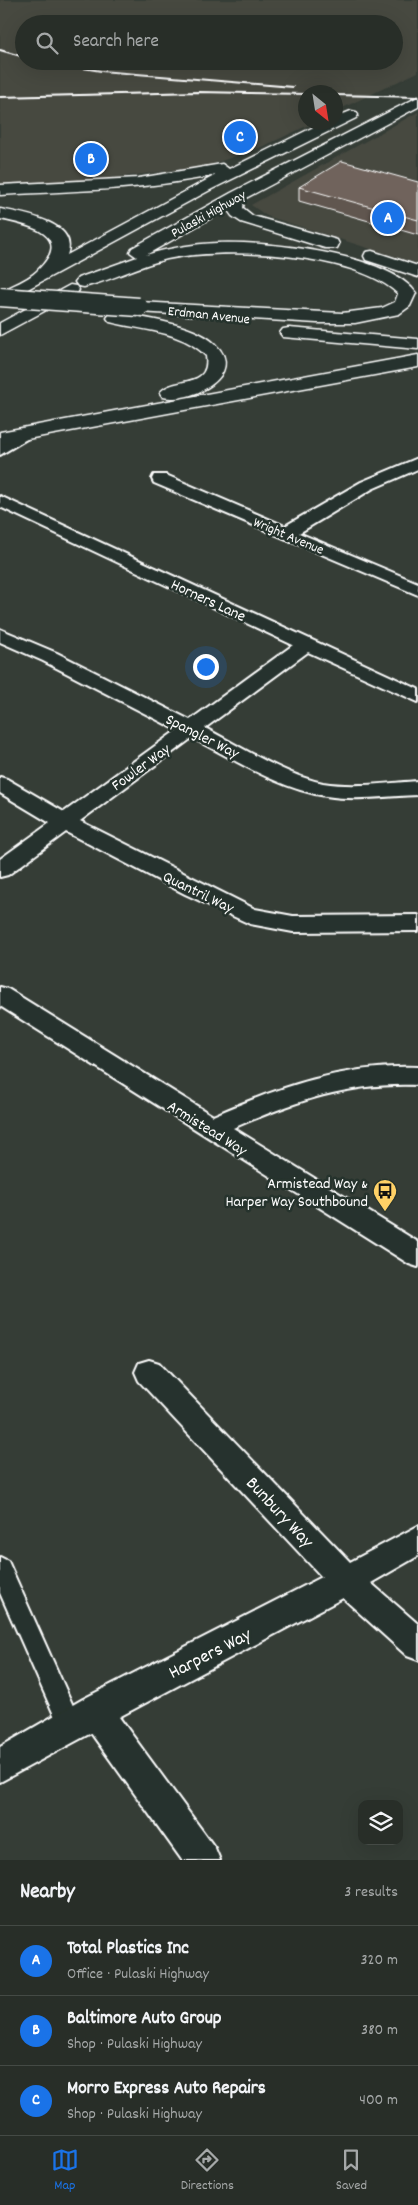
<!DOCTYPE html>
<meta charset="utf-8">
<style>
:root{--surface:#282e28;--page:#343a34;--text:#f1f3f6;--muted:#a5a8a8;--line:#444a45;--accent:#1a73e8}
body{margin:0;font-family:Dekko,sans-serif;background:var(--page);color:var(--text)}
.controls{position:absolute;right:15px;bottom:15px;display:grid;overflow:hidden;border-radius:10px;box-shadow:0 5px 20px #0002}
.controls button{width:45px;height:45px;display:grid;place-items:center;padding:0;border:0;border-bottom:1px solid var(--line);background:var(--surface);color:var(--text);font:25px sans-serif}
.compass{position:absolute;left:298px;top:85px;width:45px;height:45px;border-radius:50%;background:var(--surface);box-shadow:0 5px 20px #0002;rotate:150deg}
.you{position:absolute;left:205px;top:666px;width:18px;height:18px;margin:-12px;border:4px solid #fff;border-radius:50%;background:#1a73e8;box-shadow:0 0 0 8px #1a73e833}
.badge{display:grid;place-items:center;width:32px;height:32px;border-radius:50%;background:var(--accent);color:#fff;font-size:16px;font-weight:700}
.pin{position:absolute;translate:-50% -50%;border:2px solid #fff;box-shadow:0 1px 5px #0006}
.list{margin:0;padding:0;list-style:none}
h2{display:flex;justify-content:space-between;align-items:center;height:65px;margin:0;padding:0 20px;font-size:21px}
h2 small{font-size:16px;font-weight:400;color:var(--muted)}
.list li{display:grid;grid-template-columns:32px 1fr auto;gap:15px;align-items:center;box-sizing:border-box;height:70px;padding:0 20px;border-top:1px solid var(--line)}
.list b{display:block;font-size:19px;white-space:nowrap}
.list p{margin:0;font-size:16px;white-space:nowrap;color:var(--muted)}
.list em{font-size:16px;font-style:normal;color:var(--muted)}
.icon{flex:none;width:28px;height:28px;fill:none;stroke:currentColor;stroke-width:2;stroke-linecap:round;stroke-linejoin:round}
.map{position:relative;flex:none;width:418px;height:1860px;overflow:hidden}
.search{position:absolute;background:var(--surface);box-shadow:0 5px 20px #0002;left:15px;right:15px;top:15px;height:55px;display:flex;align-items:center;gap:12px;box-sizing:border-box;padding:0 18px;border-radius:28px;color:var(--muted);font-size:19px}
.sheet{height:275px;background:var(--surface)}
nav{display:flex;justify-content:space-around;align-items:center;box-sizing:border-box;height:70px;border-top:1px solid var(--line);background:var(--surface);font-size:14px;color:var(--muted)}
nav a{display:grid;justify-items:center;gap:2px}
nav .on{color:var(--accent)}
.map>svg:first-child{display:block}
.built{fill:#474941;fill-rule:evenodd}
.lines{fill:none;stroke-linecap:round;stroke-linejoin:round}
.pedestrian-casing{stroke:#fff;stroke-width:4}
.minor-casing{stroke:#fff;stroke-width:4}
.primary-casing{stroke:#fff;stroke-width:3}
.pedestrian{fill:#26332d;fill-rule:evenodd}
.minor{fill:#26332d;fill-rule:evenodd}
.primary{fill:#26332d;fill-rule:evenodd}
.rail{stroke:#fff;stroke-width:2}
.primary-bridge-casing{stroke:#fff;stroke-width:21;stroke-linecap:butt}
.primary-bridge{stroke:#26332d;stroke-width:18}
.wall{fill:#60564f;stroke:#fff}
.building{fill:#70645c;stroke:#fff}
.labels{text-anchor:middle;stroke-width:5;stroke-linejoin:round;paint-order:stroke}
.far-street-label{font-size:14px;fill:#fff;stroke:#26332d}
.street-label{font-size:16px;fill:#fff;stroke:#26332d}
.poi-label{font-size:16px;fill:#fff;stroke:#26332d;text-anchor:end}
.near-street-label{font-size:19px;fill:#fff;stroke:#26332d}
</style>
<div class="map">
<svg width="418" height="1860" viewBox="0 0 418 1860">
<rect width="100%" height="100%" fill="#353d36"/>
<filter id="ink" filterUnits="userSpaceOnUse"><feTurbulence type="fractalNoise" baseFrequency=".02" numOctaves="2"/><feDisplacementMap in="SourceGraphic" scale="10" xChannelSelector="R" yChannelSelector="G"/><feConvolveMatrix kernelMatrix="1 2 1 2 8 2 1 2 1" color-interpolation-filters="sRGB"/></filter>
<g filter="url(#ink)">
<!-- built -->
<g class="built">
<path d="M0 0H418V72L336 111V92H306V122L313 123 264 146 207 166 105 179 0 185ZM24 24H394V61H24Z"/>
<polygon points="418,112 418,264 267,216 251,205"/>
</g>
<g class="lines">
<!-- pedestrian casing -->
<g class="pedestrian-casing">
<polygon id="pedestrian" points="0,1557 8,1561 78,1717 82,1725 78,1733 70,1737 62,1733 0,1593"/>
</g>
<!-- minor casing -->
<g class="minor-casing">
<g id="minor">
<polygon points="24,429 30,431 32,434 30,437 0,455 0,443"/>
<polygon points="418,458 418,469 372,489 299,533 418,583 418,595 154,483 152,479 154,475 166,475 285,526 361,482"/>
<path d="M0 496 418 689V702L308 652 205 728C240 746 284 775 323 783 354 788 387 783 418 781V795C387 796 356 801 326 796 279 789 234 759 192 738L80 821 255 909 293 916 418 915V931L293 932 250 924 185 894 66 832 8 875 0 877V859L50 823 0 793V777L7 779 64 812 177 730 43 661 0 642V629L57 653 190 720 293 645 0 507Z"/>
<path d="M0 987 8 989 213 1116C279 1087 345 1064 418 1067V1085C349 1082 295 1101 233 1128L418 1242V1267L409 1264 0 1006Z"/>
<polygon points="149,1360 159,1363 350,1562 418,1526 418,1556 371,1583 418,1624 418,1660 407,1656 343,1598 119,1717 215,1848 220,1860 182,1860 91,1733 0,1782 0,1747 83,1699 322,1577 139,1381 135,1372 139,1363"/>
</g>
</g>
<!-- primary casing -->
<g class="primary-casing">
<g id="primary">
<path d="M418 97V107L244 199 243 208 253 216 337 240 339 244 337 248H325L241 222 232 216 227 209 146 255C169 248 193 244 217 243 263 241 388 253 416 293L410 306 399 314 355 323H317L139 312 133 311 130 307 133 303 139 302 342 313 382 308 395 302 398 294C355 252 223 247 167 259 138 266 112 280 84 287L78 286 75 282 78 278 137 257 130 252 132 248 231 193Z"/>
<path d="M351 111 356 112 358 115 356 118 212 189 0 304V292C11 286 28 280 37 271 75 235 30 225 0 219V209C21 213 80 222 67 255L216 175C145 190 73 191 0 195V185L139 178 222 164 229 169 324 122H336V117Z"/>
<polygon points="372,251 418,266 418,277 366,260 364,256 366,252"/>
<polygon points="70,285 76,286 79,290 76,294 0,335 0,323"/>
<path d="M116 313C144 318 195 324 215 344 248 375 190 404 163 397L160 393C172 376 211 390 206 356 183 331 141 330 110 322L107 318 110 314Z"/>
<polygon points="289,328 418,339 418,349 283,337 280,333 283,329"/>
<polygon points="418,355 418,367 0,444 0,432"/>
</g>
</g>
<!-- pedestrian -->
<use href="#pedestrian" class="pedestrian"/>
<!-- minor -->
<use href="#minor" class="minor"/>
<!-- primary -->
<use href="#primary" class="primary"/>
<!-- rail -->
<g class="rail">
<polyline points="0,50 24,57"/>
<polyline points="41,61 101,71 293,87"/>
<polyline points="336,95 418,97"/>
<polyline points="0,97 199,92 306,94"/>
</g>
<!-- primary-bridge casing -->
<g class="primary-bridge-casing">
<polyline id="primary-bridge" points="0,297 139,307"/>
</g>
<!-- primary-bridge -->
<use href="#primary-bridge" class="primary-bridge"/>
</g>
<!-- wall -->
<polygon class="wall" points="418,182 418,235 299,201 299,187"/>
<!-- building -->
<polygon class="building" points="342,161 418,182 418,220 299,187"/>
</g>
<!-- icons -->
<defs>
<g id="bus-pin" transform="scale(1.25)"><path d="M0 17L-7.5 6A9.5 9.5 0 1 1 7.5 6Z" fill="#ffd166" stroke="#26332d"/><path d="M-5-6H5V4H4V6H2V4H-2V6H-4V4H-5ZM-3.5-4V0h7V-4ZM-3.5 1.2v1.5H-2V1.2ZM2 1.2v1.5H3.5V1.2Z" fill="#111"/></g>
</defs>
<g fill-rule="evenodd">
<use href="#bus-pin" x="385" y="1191"/>
</g>
<g class="labels">
<!-- far-street labels -->
<g class="far-street-label">
<text transform="translate(208 213) rotate(-29)" y="5">Pulaski Highway</text>
<text transform="translate(209 314) rotate(6)" y="5">Erdman Avenue</text>
<text transform="translate(289 535) rotate(23)" y="5">Wright Avenue</text>
</g>
<!-- street labels -->
<g class="street-label">
<text transform="translate(209 599) rotate(25)" y="6">Horners Lane</text>
<text transform="translate(203 735) rotate(27)" y="6">Spangler Way</text>
<text transform="translate(140 766) rotate(-36)" y="6">Fowler Way</text>
<text transform="translate(199 891) rotate(26)" y="6">Quantril Way</text>
<text transform="translate(208 1127) rotate(32)" y="6">Armistead Way</text>
</g>
<!-- poi labels -->
<g class="poi-label">
<text x="368" y="1188">Armistead Way &amp;<tspan x="368" dy="18">Harper Way Southbound</tspan></text>
</g>
<!-- near-street labels -->
<g class="near-street-label">
<text transform="translate(281 1511) rotate(47)" y="7">Bunbury Way</text>
<text transform="translate(209 1652) rotate(-27)" y="7">Harpers Way</text>
</g>
</g>
</svg>
<div class="controls">
<button><svg class="icon" aria-label="layers" viewBox="0 0 24 24"><path d="M12 4l9 5-9 5-9-5zM3 14l9 5 9-5"/></svg></button>
</div>
<svg class="compass" viewBox="-18 -18 36 36"><path d="M0-13l5 13h-10z" fill="#e53935"/><path d="M0 13l5-13h-10z" fill="#a5a8a8"/></svg>
<div class="you"></div>
<div class="pin badge" style="left:388px;top:218px">A</div>
<div class="pin badge" style="left:91px;top:159px">B</div>
<div class="pin badge" style="left:240px;top:137px">C</div>
<div class="search"><svg class="icon" aria-label="search" viewBox="0 0 24 24"><circle cx="10" cy="10" r="6"/><path d="M15 15l6 6"/></svg>Search here</div>
</div>
<section class="sheet">
<h2>Nearby<small>3 results</small></h2>
<ul class="list">
<li><span class="badge">A</span><div><b>Total Plastics Inc</b><p>Office · Pulaski Highway</p></div><em>320 m</em></li>
<li><span class="badge">B</span><div><b>Baltimore Auto Group</b><p>Shop · Pulaski Highway</p></div><em>380 m</em></li>
<li><span class="badge">C</span><div><b>Morro Express Auto Repairs</b><p>Shop · Pulaski Highway</p></div><em>400 m</em></li>
</ul>
</section>
<nav>
<a class="on"><svg class="icon" aria-label="map" viewBox="0 0 24 24"><path d="M3 6l6-2 6 2 6-2v14l-6 2-6-2-6 2zM9 4v14M15 6v14"/></svg>Map</a>
<a><svg class="icon" aria-label="directions" viewBox="0 0 24 24"><path d="M12 3l9 9-9 9-9-9zM9 14v-3h6M13 9l2 2-2 2"/></svg>Directions</a>
<a><svg class="icon" aria-label="saved" viewBox="0 0 24 24"><path d="M7 4h10v16l-5-4-5 4z"/></svg>Saved</a>
</nav>
